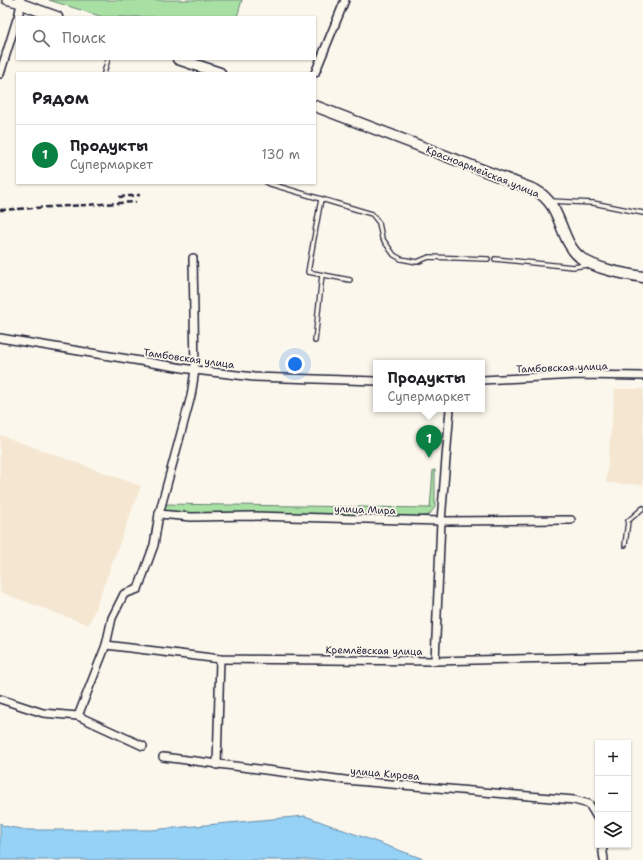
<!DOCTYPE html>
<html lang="ru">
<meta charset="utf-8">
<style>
:root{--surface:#fff;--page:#f6f6f6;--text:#202124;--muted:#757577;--line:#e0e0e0;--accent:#0b8043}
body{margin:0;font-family:"Shantell Sans",sans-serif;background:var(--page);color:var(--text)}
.controls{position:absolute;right:12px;bottom:12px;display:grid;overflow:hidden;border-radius:0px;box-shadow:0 1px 3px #0004}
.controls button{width:36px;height:36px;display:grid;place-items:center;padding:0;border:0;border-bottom:1px solid var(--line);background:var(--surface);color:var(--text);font:20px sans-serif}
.you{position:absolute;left:295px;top:364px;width:14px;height:14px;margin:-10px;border:3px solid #fff;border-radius:50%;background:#1a73e8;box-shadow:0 0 0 6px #1a73e833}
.badge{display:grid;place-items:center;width:26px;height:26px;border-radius:50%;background:var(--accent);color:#fff;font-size:13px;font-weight:700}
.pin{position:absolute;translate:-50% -33px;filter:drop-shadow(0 1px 2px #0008)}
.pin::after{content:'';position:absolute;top:21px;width:14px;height:12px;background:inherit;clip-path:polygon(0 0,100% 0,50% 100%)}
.popup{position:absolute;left:373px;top:360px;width:112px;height:52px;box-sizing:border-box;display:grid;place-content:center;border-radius:0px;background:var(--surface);filter:drop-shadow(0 1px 3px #0005);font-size:13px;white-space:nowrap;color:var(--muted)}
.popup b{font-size:15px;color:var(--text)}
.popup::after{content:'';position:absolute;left:50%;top:100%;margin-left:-8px;border:8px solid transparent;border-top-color:var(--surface)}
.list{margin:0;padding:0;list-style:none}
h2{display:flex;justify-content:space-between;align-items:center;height:52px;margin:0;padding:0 16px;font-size:17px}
h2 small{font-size:13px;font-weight:400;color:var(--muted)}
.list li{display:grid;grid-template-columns:26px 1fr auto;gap:12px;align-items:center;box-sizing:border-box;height:60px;padding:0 16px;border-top:1px solid var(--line)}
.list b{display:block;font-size:15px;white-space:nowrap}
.list p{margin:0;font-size:13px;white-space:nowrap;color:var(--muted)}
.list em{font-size:13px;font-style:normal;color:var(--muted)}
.icon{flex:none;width:22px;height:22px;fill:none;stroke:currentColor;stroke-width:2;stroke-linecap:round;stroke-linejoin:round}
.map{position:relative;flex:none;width:643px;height:860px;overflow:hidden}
.search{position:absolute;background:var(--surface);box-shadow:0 1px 3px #0004;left:16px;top:16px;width:300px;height:44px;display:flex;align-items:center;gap:10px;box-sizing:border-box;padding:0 14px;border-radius:0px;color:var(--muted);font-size:15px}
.panel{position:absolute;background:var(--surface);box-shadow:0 1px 3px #0004;left:16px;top:72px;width:300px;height:112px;border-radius:0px}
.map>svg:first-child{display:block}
.built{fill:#f5e6d2}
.green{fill:#a8e0a4;stroke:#658170}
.water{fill:#95d2f6;stroke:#678cab}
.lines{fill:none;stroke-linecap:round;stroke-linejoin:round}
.lane-casing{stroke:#22223b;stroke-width:6}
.street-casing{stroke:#22223b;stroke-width:10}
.secondary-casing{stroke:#22223b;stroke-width:13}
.lane{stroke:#fbf7ec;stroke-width:3.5}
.street{stroke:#fbf7ec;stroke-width:7}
.secondary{stroke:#fbf7ec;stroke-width:10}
.rail{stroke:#22223b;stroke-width:2.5;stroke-dasharray:6 3;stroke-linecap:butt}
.labels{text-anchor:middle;stroke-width:3.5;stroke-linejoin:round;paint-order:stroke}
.street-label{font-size:10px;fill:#22223b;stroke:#fbf7ec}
</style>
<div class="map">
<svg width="643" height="860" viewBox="0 0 643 860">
<rect width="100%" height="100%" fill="#fbf7ec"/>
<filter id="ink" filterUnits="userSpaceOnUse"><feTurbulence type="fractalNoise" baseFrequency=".025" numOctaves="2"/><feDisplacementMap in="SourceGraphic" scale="8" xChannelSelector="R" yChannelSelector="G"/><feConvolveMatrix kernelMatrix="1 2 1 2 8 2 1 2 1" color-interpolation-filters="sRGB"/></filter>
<g filter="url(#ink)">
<!-- built -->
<g class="built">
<polygon points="615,389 643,389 643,485 606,483"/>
<polygon points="0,435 141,486 89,625 0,592"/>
</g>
<!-- green -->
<g class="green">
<polygon points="49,0 242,0 237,17 103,17"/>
<polygon points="433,470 435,470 435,507 429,515 420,517 171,514 163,509 164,504 430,508"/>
</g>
<!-- water -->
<polygon class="water" points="305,816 426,860 0,860 0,823 4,826 27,830 151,830"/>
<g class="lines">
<!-- lane casing -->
<g class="lane-casing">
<g id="lane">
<polyline points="104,73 108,59"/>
<polyline points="267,183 372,214 379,223 382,238 394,255 401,259 417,262 429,257 488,259"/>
<polyline points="321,199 308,272 350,280"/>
<polyline points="550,201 593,203 643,213"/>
<polyline points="495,259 573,267 587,265"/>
<polyline points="315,341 322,275"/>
<polyline points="625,545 628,521 643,508"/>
</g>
</g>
<!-- street casing -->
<g class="street-casing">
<g id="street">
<polyline points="6,0 21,4 18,17"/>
<polyline points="315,73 345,0"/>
<polyline points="0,74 17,19"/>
<polyline points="0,338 195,370 254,377 376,381"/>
<polyline points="482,380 578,375 643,376"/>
<polyline points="159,514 191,517 253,516 441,521 571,520"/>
<polyline points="106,645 220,659 435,661 643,656"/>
<polyline points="435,661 441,521 450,409"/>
<polyline points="0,699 43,713 78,716 143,746"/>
<polyline points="78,716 106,645 112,618 124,594 138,589 154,545 159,514 191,396 195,370 193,258"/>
<polyline points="163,757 345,780 574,800 589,804 598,819"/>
<polyline points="217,765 220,659"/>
<polyline points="602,845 604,860"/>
</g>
</g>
<!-- secondary casing -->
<g class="secondary-casing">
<g id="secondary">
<polyline points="19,0 21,4 57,17"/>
<polyline points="178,59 220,73"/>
<path d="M315 106 535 190C564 206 558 240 581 258 595 269 625 274 643 277"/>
</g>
</g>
<!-- lane -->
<use href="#lane" class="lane"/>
<!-- street -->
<use href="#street" class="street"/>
<!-- secondary -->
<use href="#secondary" class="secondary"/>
<!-- rail -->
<g class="rail">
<polyline points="119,197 140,195"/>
<polyline points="0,210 136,202"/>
</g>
</g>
</g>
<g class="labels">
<!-- street labels -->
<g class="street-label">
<text transform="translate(483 171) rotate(22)" y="4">Красноармейская улица</text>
<text transform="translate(189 358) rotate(8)" y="4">Тамбовская улица</text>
<text transform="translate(562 367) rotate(-2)" y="4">Тамбовская улица</text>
<text transform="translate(365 509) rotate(2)" y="4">улица Мира</text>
<text transform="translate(374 650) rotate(1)" y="4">Кремлёвская улица</text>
<text transform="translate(385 773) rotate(5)" y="4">улица Кирова</text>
</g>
</g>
</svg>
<div class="controls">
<button>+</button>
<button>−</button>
<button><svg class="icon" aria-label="layers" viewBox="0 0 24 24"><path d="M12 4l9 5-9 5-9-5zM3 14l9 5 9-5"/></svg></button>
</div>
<div class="you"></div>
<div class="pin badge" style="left:429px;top:458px">1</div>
<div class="popup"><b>Продукты</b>Супермаркет</div>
<div class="search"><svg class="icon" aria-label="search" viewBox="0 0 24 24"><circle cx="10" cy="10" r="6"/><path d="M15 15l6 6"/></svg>Поиск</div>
<section class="panel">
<h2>Рядом<small></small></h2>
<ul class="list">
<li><span class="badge">1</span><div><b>Продукты</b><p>Супермаркет</p></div><em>130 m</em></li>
</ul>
</section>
</div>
